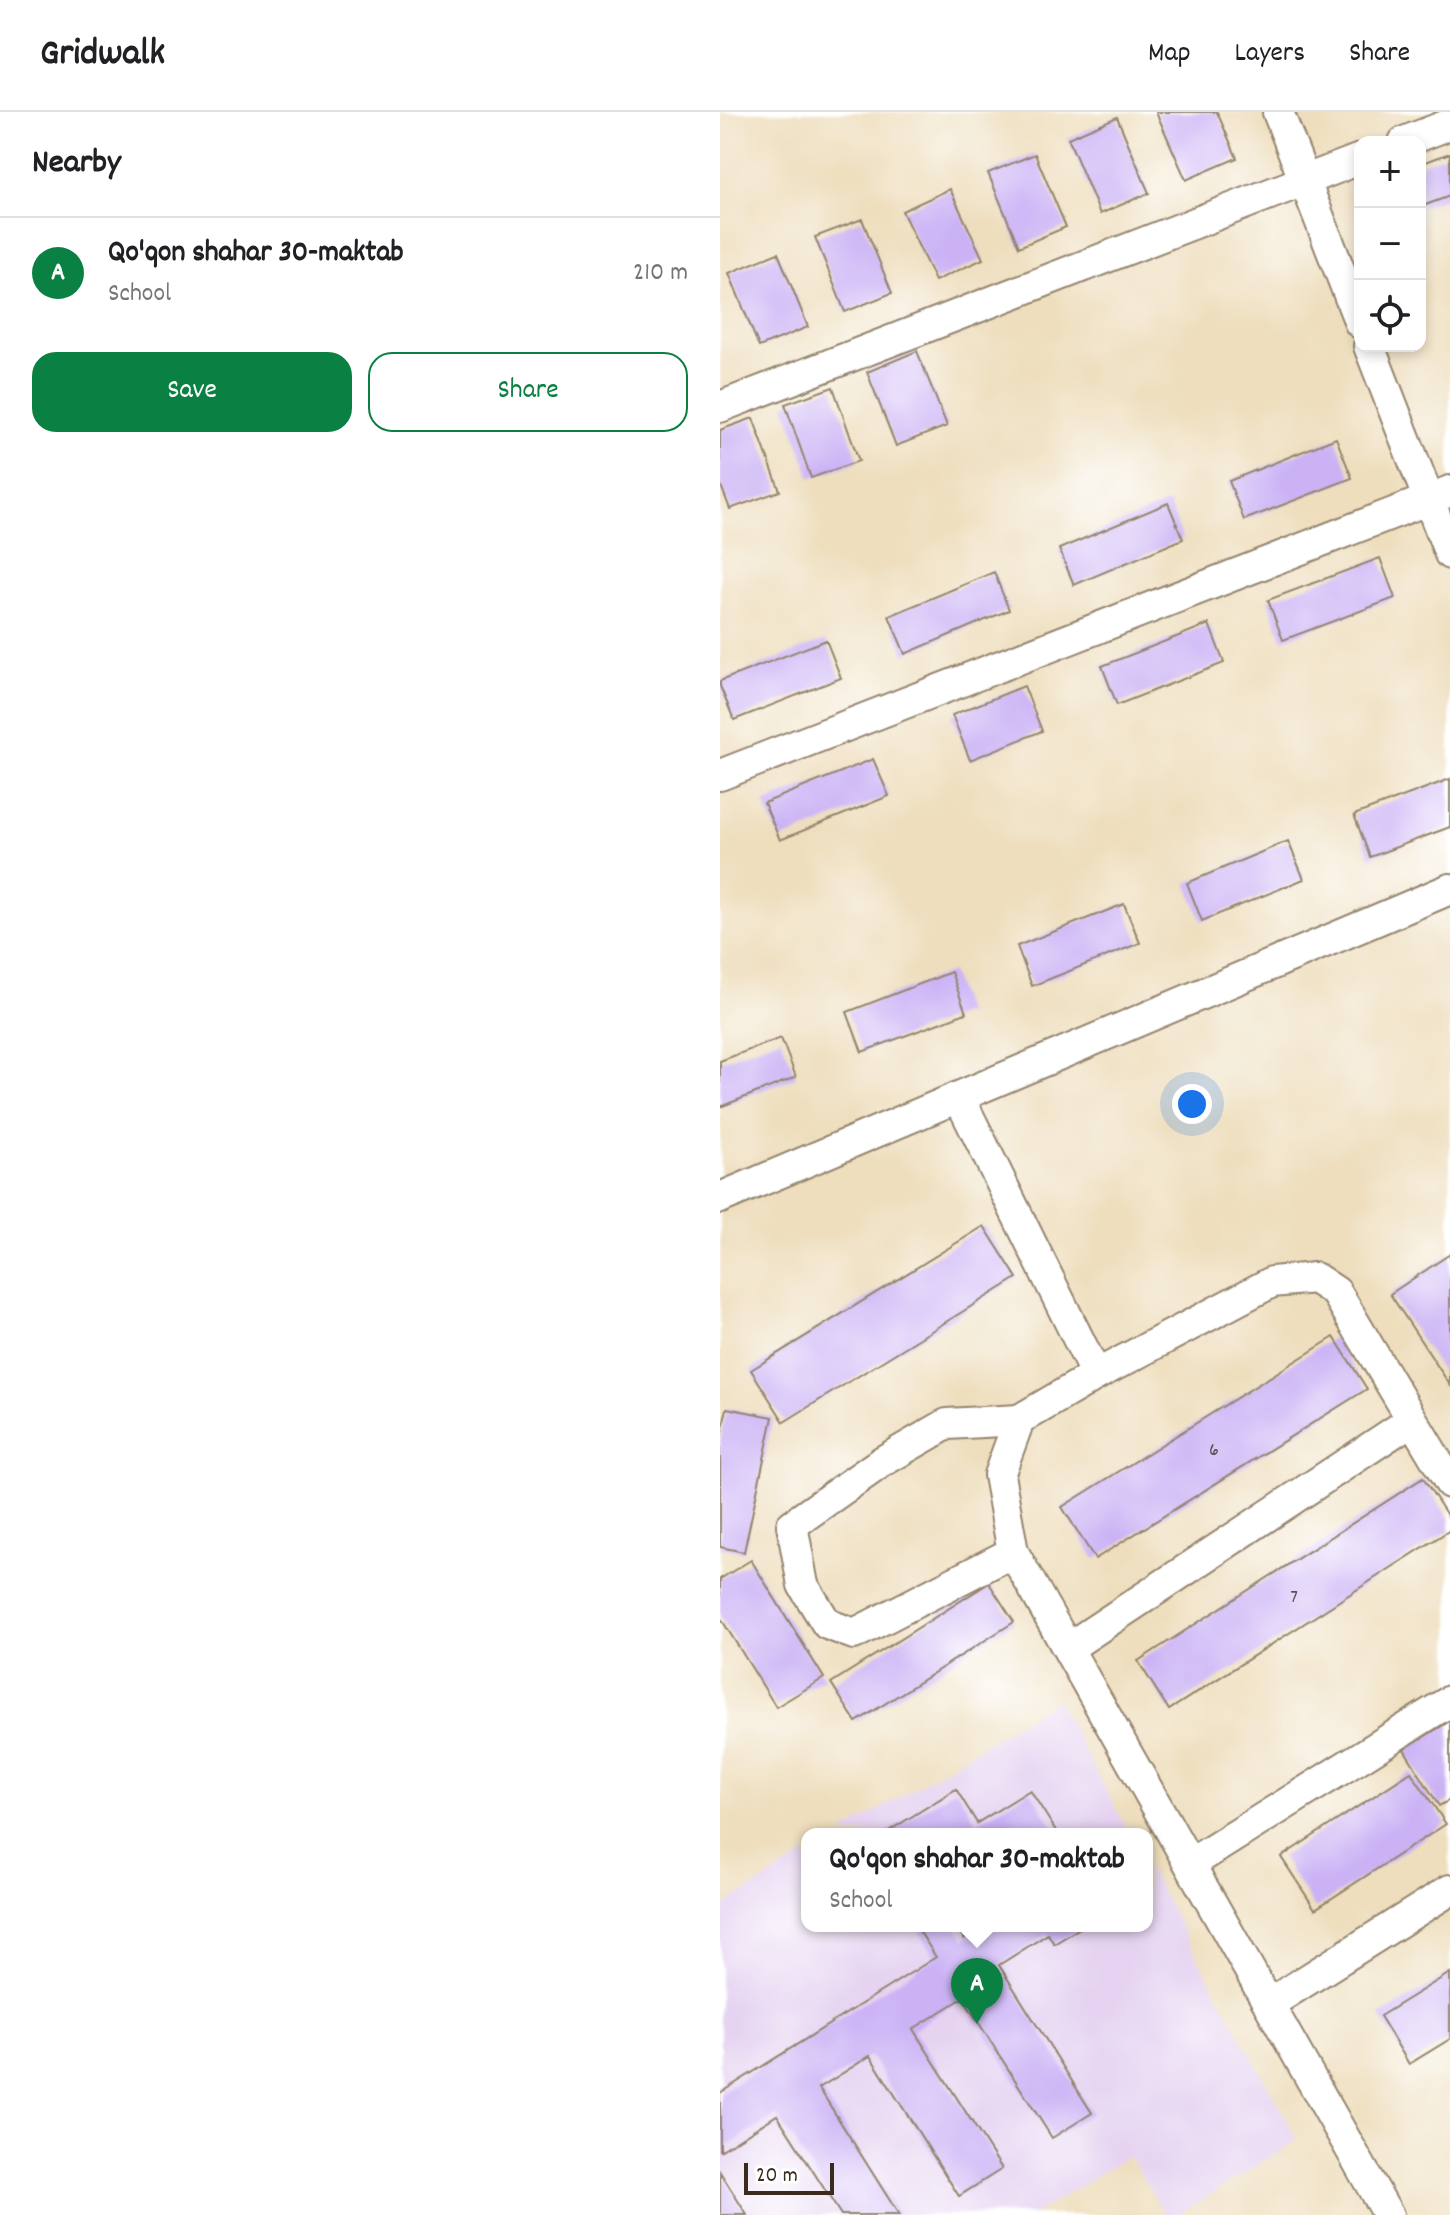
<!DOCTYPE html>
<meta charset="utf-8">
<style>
:root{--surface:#fff;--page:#f2f2f2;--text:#202124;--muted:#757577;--line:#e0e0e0;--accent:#0b8043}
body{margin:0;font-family:Dekko,sans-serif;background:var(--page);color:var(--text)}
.controls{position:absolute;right:24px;top:24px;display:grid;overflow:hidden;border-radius:16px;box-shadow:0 4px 12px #0003}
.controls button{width:72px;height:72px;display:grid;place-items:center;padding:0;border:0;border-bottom:2px solid var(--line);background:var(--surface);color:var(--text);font:40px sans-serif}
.scale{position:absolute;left:24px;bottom:20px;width:90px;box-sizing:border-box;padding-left:8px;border:4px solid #3b2a1e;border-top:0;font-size:22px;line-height:28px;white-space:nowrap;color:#3b2a1e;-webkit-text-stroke:6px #fff;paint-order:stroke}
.you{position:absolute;left:472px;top:992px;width:28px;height:28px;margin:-20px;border:6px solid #fff;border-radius:50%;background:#1a73e8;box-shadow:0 0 0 12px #1a73e833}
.badge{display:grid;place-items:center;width:52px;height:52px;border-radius:50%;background:var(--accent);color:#fff;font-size:26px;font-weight:700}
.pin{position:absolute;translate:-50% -66px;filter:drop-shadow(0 2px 4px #0008)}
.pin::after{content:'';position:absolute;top:42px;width:28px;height:24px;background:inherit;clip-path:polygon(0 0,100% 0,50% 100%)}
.popup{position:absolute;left:81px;top:1716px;width:352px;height:104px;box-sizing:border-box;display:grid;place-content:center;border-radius:16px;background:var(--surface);filter:drop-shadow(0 2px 6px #0005);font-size:26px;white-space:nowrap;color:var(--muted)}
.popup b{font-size:30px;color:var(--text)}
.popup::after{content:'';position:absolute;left:50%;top:100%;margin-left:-16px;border:16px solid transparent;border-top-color:var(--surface)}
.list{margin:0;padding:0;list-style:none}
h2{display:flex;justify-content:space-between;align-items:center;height:104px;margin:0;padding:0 32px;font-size:34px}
h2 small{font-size:26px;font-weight:400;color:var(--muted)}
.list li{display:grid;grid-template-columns:52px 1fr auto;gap:24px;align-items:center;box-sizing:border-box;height:112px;padding:0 32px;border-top:2px solid var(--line)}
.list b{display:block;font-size:30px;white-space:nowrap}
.list p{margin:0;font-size:26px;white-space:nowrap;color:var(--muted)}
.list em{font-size:26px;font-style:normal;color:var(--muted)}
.actions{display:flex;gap:16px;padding:24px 32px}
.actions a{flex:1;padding:18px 0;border:2px solid var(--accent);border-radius:24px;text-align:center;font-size:28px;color:var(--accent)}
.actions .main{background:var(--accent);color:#fff}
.icon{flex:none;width:44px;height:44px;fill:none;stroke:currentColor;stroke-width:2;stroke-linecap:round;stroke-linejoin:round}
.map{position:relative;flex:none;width:730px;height:2103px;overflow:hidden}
header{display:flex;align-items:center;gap:48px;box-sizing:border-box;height:112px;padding:0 40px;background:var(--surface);border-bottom:2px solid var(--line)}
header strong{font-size:38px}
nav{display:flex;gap:44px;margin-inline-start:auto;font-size:28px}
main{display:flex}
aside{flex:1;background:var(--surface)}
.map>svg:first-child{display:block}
.built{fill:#e5d3f1}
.building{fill:#cbb2f5}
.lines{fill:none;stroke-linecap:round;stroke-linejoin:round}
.minor-casing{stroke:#94846e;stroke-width:34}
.minor{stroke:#fff;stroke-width:30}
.labels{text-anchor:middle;stroke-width:6;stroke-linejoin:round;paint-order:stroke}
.number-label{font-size:20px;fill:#5f4c54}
</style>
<header>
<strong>Gridwalk</strong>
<nav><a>Map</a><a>Layers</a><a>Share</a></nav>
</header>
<main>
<aside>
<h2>Nearby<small></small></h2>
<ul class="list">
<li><span class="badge">A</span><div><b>Qo'qon shahar 30-maktab</b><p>School</p></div><em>210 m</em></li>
</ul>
<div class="actions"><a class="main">Save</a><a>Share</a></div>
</aside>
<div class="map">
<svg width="730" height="2103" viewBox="0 0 730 2103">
<rect width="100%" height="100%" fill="#fff"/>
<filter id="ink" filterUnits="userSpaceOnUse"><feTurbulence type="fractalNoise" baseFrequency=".0125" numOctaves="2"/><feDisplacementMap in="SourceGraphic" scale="16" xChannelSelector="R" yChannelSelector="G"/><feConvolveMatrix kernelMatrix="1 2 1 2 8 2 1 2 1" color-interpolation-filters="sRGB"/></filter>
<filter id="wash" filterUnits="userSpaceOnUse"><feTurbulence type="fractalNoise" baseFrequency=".006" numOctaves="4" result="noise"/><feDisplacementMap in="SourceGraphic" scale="32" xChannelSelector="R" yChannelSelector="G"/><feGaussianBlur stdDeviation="1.8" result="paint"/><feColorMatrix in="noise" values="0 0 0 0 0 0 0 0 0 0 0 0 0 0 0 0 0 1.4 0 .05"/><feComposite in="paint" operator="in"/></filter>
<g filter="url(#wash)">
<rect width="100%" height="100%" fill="#eedebd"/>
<!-- built -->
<g class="built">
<polygon points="336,1588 410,1722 120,1722"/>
<polygon points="87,1742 87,1814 427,1814 427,1754 578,2028 457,2103 446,2103 409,2044 312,2103 0,2103 0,1796"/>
</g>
<g id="blocks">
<!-- building -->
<g class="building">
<polygon points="436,0 497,0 517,46 466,68"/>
<polygon points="397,5 429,81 380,102 348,26"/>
<polygon points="730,41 730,84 700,95 700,52"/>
<polygon points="315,42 346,115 299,135 268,61"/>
<polygon points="230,77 263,147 215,169 182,99"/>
<polygon points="142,107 172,181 125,200 95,125"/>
<polygon points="58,141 88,215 39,235 9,161"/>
<polygon points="197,239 227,314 176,334 147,260"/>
<polygon points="113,275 139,349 91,366 65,292"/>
<polygon points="33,306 60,379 10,397 0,371 0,318"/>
<polygon points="616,326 632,366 524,408 509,369"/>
<polygon points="448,391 463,427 354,473 339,437"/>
<polygon points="660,446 675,486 563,528 548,488"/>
<polygon points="274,460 289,498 185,542 169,504"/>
<polygon points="489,512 504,551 397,593 382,554"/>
<polygon points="106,528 121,566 14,608 0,574 0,569"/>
<polygon points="304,574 322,619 250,648 232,603"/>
<polygon points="153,647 169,684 60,728 44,691"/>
<polygon points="730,667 730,715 650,745 634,703"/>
<polygon points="568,729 584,767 482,809 467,771"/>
<polygon points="404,792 420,831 312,874 297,834"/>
<polygon points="231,860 246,901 142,940 127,900"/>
<polygon points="61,926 76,965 0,995 0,949"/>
<polygon points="264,1114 297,1166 64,1310 31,1258"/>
<polygon points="730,1142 730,1273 670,1182"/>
<polygon points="614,1225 647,1277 375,1447 342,1395"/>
<polygon points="7,1296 53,1305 24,1440 0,1435 0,1330"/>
<polygon points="703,1366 730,1408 730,1418 449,1598 418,1549"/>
<polygon points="31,1448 104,1566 56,1595 0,1505 0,1467"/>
<polygon points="269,1471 294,1510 136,1610 111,1571"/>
<polygon points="730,1609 730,1688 719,1694 684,1637"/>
<polygon points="691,1660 726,1712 595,1797 561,1745"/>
<polygon points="236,1677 257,1711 310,1678 338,1722 164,1722"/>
<polygon points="196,1814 236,1814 244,1827 257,1819 260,1824 276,1814 363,1814 334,1832 328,1822 279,1853 372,2001 332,2026 243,1886 193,1917 282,2057 239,2084 150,1944 99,1976 179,2103 121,2103 57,2003 0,2039 0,1981 216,1845"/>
<polygon points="730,1861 730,1927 689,1952 660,1904"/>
<polygon points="0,2060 27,2103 0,2103"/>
</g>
</g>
</g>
<g filter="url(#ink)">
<use href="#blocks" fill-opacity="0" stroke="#94846e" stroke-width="2"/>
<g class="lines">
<!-- minor casing -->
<g class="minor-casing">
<g id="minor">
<polyline points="558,0 640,211"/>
<polyline points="684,30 730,12"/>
<polyline points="649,234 730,442"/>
<polyline points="0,295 640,47"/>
<polyline points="0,663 730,379"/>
<polyline points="239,985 376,1263 299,1308 279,1363 293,1440 668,2103"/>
<polyline points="0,1086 730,777"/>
<polyline points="376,1263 552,1170 595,1166 616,1180 730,1371"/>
<polyline points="293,1440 134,1522 107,1512 83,1473 72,1413 163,1349 227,1312 299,1308"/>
<polyline points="348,1536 692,1308"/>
<polyline points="470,1752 730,1589"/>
<polyline points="549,1892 730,1778"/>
</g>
</g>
<!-- minor -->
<use href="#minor" class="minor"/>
</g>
</g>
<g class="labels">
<!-- number labels -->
<g class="number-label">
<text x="494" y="1343">6</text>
<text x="574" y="1490">7</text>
</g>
</g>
</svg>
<div class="controls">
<button>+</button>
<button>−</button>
<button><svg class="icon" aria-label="locate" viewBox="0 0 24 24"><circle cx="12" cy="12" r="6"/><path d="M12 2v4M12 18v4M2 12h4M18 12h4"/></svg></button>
</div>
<div class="scale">20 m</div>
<div class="you"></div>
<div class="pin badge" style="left:257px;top:1912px">A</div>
<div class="popup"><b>Qo'qon shahar 30-maktab</b>School</div>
</div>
</main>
